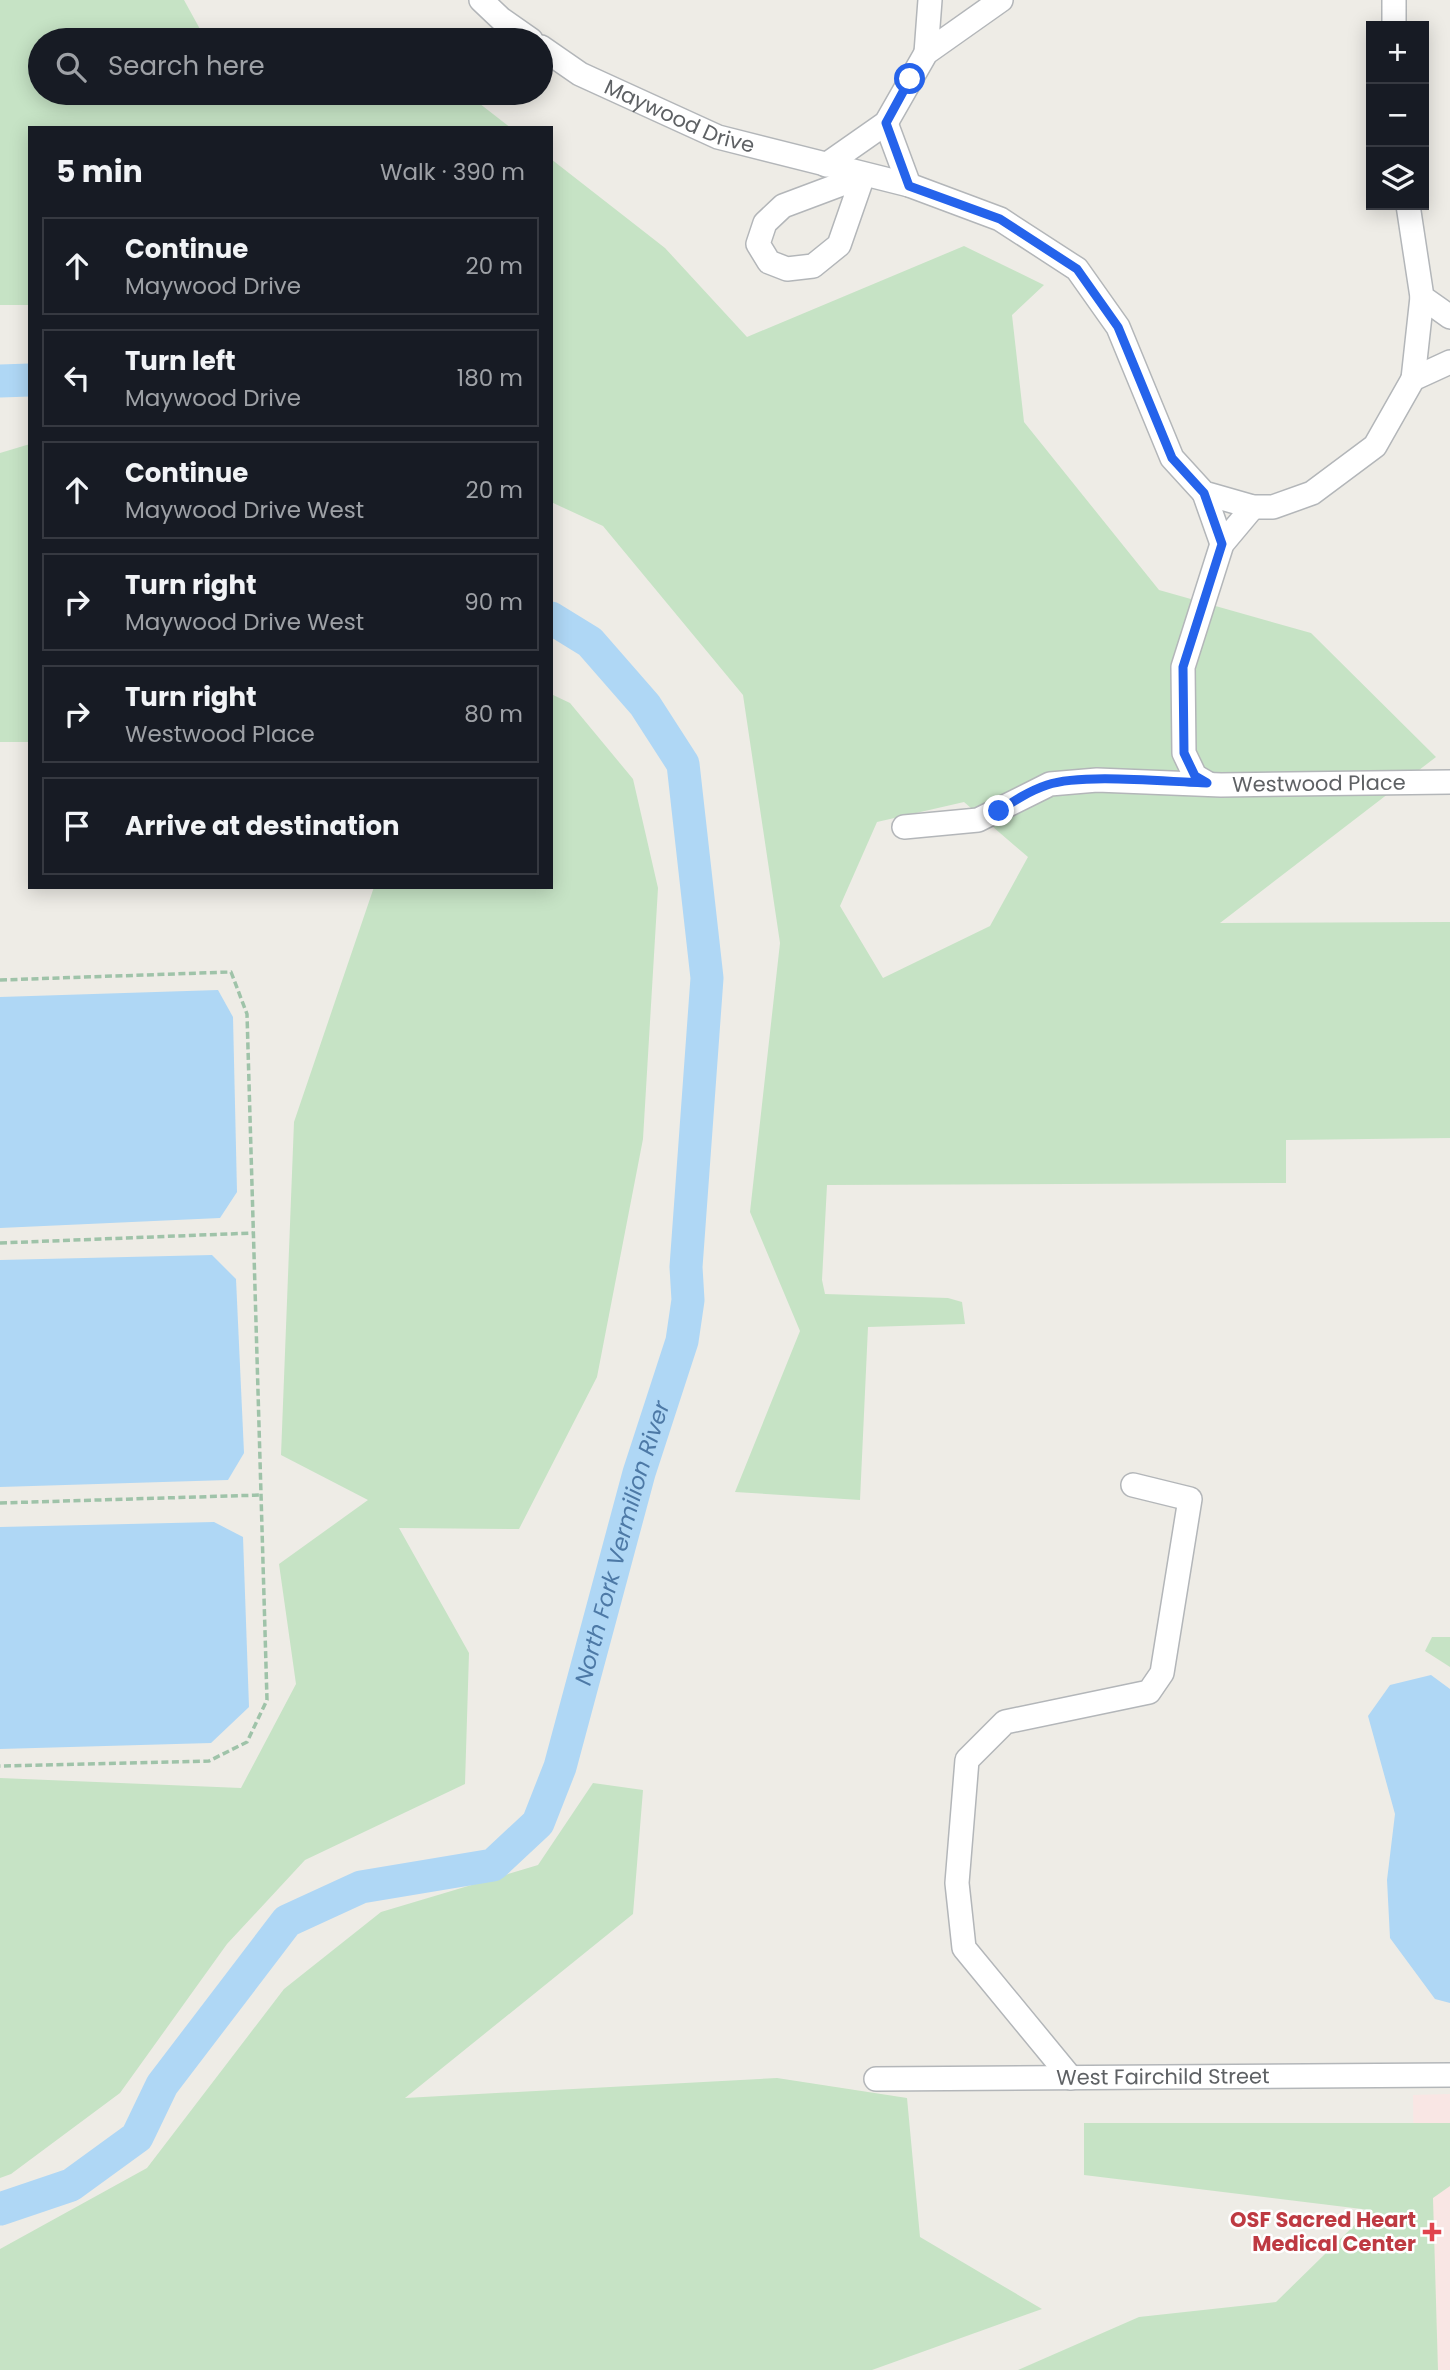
<!DOCTYPE html>
<meta charset="utf-8">
<style>
:root{--surface:#171b24;--page:#242831;--text:#f1f3f6;--muted:#9ea1a6;--line:#363941}
body{margin:0;font-family:Poppins,sans-serif;background:var(--page);color:var(--text)}
.controls{position:absolute;right:21px;top:21px;display:grid;overflow:hidden;border-radius:0px;box-shadow:0 4px 18px #0003}
.controls button{width:63px;height:63px;display:grid;place-items:center;padding:0;border:0;border-bottom:2px solid var(--line);background:var(--surface);color:var(--text);font:35px sans-serif}
.stop{position:absolute;width:21px;height:21px;margin:-16px;border:5px solid #2563eb;border-radius:50%;background:#fff}
.stop.end{background:#2563eb;border-color:#fff;box-shadow:0 2px 7px #0008}
.list{margin:0;padding:0;list-style:none}
h2{display:flex;justify-content:space-between;align-items:center;height:91px;margin:0;padding:0 28px;font-size:30px}
h2 small{font-size:23px;font-weight:400;color:var(--muted)}
.list li{display:grid;grid-template-columns:46px 1fr auto;gap:21px;align-items:center;box-sizing:border-box;height:98px;margin:0 14px 14px;padding:0 14px;border:2px solid var(--line);border-radius:0px}
.list b{display:block;font-size:26px;white-space:nowrap}
.list p{margin:0;font-size:23px;white-space:nowrap;color:var(--muted)}
.list em{font-size:23px;font-style:normal;color:var(--muted)}
.icon{flex:none;width:38px;height:38px;fill:none;stroke:currentColor;stroke-width:2;stroke-linecap:round;stroke-linejoin:round}
.map{position:relative;flex:none;width:1450px;height:2370px;overflow:hidden}
.search{position:absolute;background:var(--surface);box-shadow:0 4px 18px #0003;left:28px;top:28px;width:525px;height:77px;display:flex;align-items:center;gap:18px;box-sizing:border-box;padding:0 24px;border-radius:38px;color:var(--muted);font-size:26px}
.panel{position:absolute;background:var(--surface);box-shadow:0 4px 18px #0003;left:28px;top:126px;width:525px;height:763px;border-radius:0px}
.map>svg:first-child{display:block}
.medical{fill:#f9e6e4}
.green{fill:#c6e3c5;fill-rule:evenodd}
.water{fill:#afd7f5}
.lines{fill:none;stroke-linecap:round;stroke-linejoin:round}
.river{stroke:#afd7f5;stroke-width:33}
.minor-casing{stroke:#b3b6b9;stroke-width:26}
.path{stroke:#9fc3a9;stroke-width:3.5;stroke-dasharray:7 3.5;stroke-linecap:butt}
.minor{stroke:#fff;stroke-width:23}
.route{stroke:#2563eb;stroke-width:9}
.health-dot{fill:#e0444e;stroke:#fff;stroke-width:2.5}
.labels{text-anchor:middle;stroke-width:5;stroke-linejoin:round;paint-order:stroke}
.street-label{font-size:21px;fill:#5e6164;stroke:#fff}
.health-label{font-size:21px;font-weight:bold;fill:#be3a42;stroke:#fff;text-anchor:end}
.water-label{font-size:23px;font-style:italic;fill:#4d79a6;stroke:#fff}
</style>
<div class="map">
<svg width="1450" height="2370" viewBox="0 0 1450 2370">
<rect width="100%" height="100%" fill="#eeece6"/>
<!-- medical -->
<polygon class="medical" points="1450,2094 1450,2370 1416,2370 1413,2095"/>
<!-- green -->
<g class="green">
<polygon points="0,0 184,0 206,40 40,40 40,93 466,93 511,128 30,128 30,305 0,305"/>
<path d="M551 159 665 248 747 337 964 246 1044 285 1012 315 1024 422 1159 590 1311 633 1436 757 1220 923 1450 922V1138L1286 1140V1183L827 1185 822 1280 825 1294 948 1298 962 1302 965 1324 868 1327 860 1500 735 1492 800 1331 750 1212 780 943 743 695 603 526 551 502ZM964 802 1028 857 990 926 883 978 840 906 877 822Z"/>
<polygon points="30,444 30,742 0,742 0,453"/>
<polygon points="551,694 570,703 633,779 658,888 643,1139 597,1377 519,1529 399,1528 469,1653 465,1784 305,1860 227,1944 120,2093 11,2174 0,2178 0,1778 241,1788 296,1684 279,1564 368,1500 281,1455 294,1122 374,887 551,887"/>
<polygon points="1432,1637 1450,1637 1450,1667 1425,1651"/>
<polygon points="593,1783 643,1790 633,1914 405,2098 777,2078 907,2098 920,2237 1042,2309 872,2370 0,2370 0,2249 147,2168 284,1989 381,1912 538,1865"/>
<polygon points="1084,2123 1450,2123 1450,2186 1433,2198 1438,2370 1018,2370 1139,2317 1276,2302 1370,2210 1084,2175"/>
</g>
<!-- water -->
<g class="water">
<polygon points="218,990 233,1017 237,1192 220,1218 0,1228 0,997"/>
<polygon points="212,1255 236,1279 244,1453 228,1480 0,1487 0,1260"/>
<polygon points="214,1522 243,1537 249,1707 211,1743 0,1749 0,1527"/>
<polygon points="1431,1675 1450,1689 1450,2003 1435,1999 1390,1938 1387,1880 1395,1814 1368,1716 1390,1685"/>
</g>
<g class="lines">
<!-- river -->
<g class="river">
<polyline points="0,381 30,380"/>
<path id="s1" d="M0 2209 71 2185 137 2137 162 2085 287 1921 361 1887 493 1865 538 1823 560 1767 639 1473 682 1341 688 1300 686 1267 707 978 683 764 645 705 590 642 551 618"/>
</g>
<!-- minor casing -->
<g class="minor-casing">
<g id="minor">
<polyline points="481,0 501,19 531,40"/>
<polyline points="1394,0 1394,26"/>
<path id="s2" d="M541 47 580 74 718 137 909 185 1000 219 1077 269 1118 327 1172 458 1204 493 1253 507H1273L1312 493 1375 446 1413 379 1450 362"/>
<polyline points="926,53 930,0"/>
<polyline points="886,123 909,185"/>
<polyline points="826,165 886,123 926,53 1001,0"/>
<polygon points="863,176 839,245 813,266 787,269 769,262 758,244 765,223 783,206"/>
<polyline points="1408,205 1422,297 1450,317"/>
<polyline points="1413,379 1422,297"/>
<polyline points="1204,493 1222,544"/>
<polyline points="1207,783 1195,776 1184,753 1183,667 1222,544 1253,507"/>
<path id="s3" d="M904 827 978 820 1050 784 1097 780 1221 785 1450 782"/>
<polyline points="1071,2078 964,1948 957,1883 967,1760 1005,1722 1149,1692 1162,1673 1190,1499 1133,1485"/>
<path id="s4" d="M876 2079 1450 2075"/>
</g>
</g>
<!-- path -->
<g class="path">
<polyline points="29,168 30,168"/>
<polyline points="0,980 231,972 247,1014 267,1700 247,1742 209,1761 0,1766"/>
<polyline points="0,1243 253,1233"/>
<polyline points="0,1503 261,1495"/>
</g>
<!-- minor -->
<use href="#minor" class="minor"/>
</g>
<g class="lines">
<!-- route -->
<path class="route" d="M910 79 886 123 909 186 1000 219 1077 269 1118 327 1172 458 1204 493 1222 544 1183 667 1184 753 1195 776 1207 783C1167 782 1083 773 1047 785 1029 791 1014 801 999 811"/>
</g>
<!-- markers -->
<path class="health-dot" d="M1428.5 2221.5h7v7h7v7h-7v7h-7v-7h-7v-7h7z"/>
<g class="labels">
<!-- street labels -->
<g class="street-label">
<text dy="7" stroke="none"><textPath href="#s2" startOffset="156">Maywood Drive</textPath></text>
<text dy="7" stroke="none"><textPath href="#s3" startOffset="424">Westwood Place</textPath></text>
<text dy="7" stroke="none"><textPath href="#s4" startOffset="287">West Fairchild Street</textPath></text>
</g>
<!-- health labels -->
<g class="health-label">
<text x="1416" y="2227">OSF Sacred Heart<tspan x="1416" dy="24">Medical Center</tspan></text>
</g>
<!-- water labels -->
<g class="water-label">
<text dy="8" stroke="none"><textPath href="#s1" startOffset="990">North Fork Vermilion River</textPath></text>
</g>
</g>
</svg>
<div class="controls">
<button>+</button>
<button>−</button>
<button><svg class="icon" aria-label="layers" viewBox="0 0 24 24"><path d="M12 4l9 5-9 5-9-5zM3 14l9 5 9-5"/></svg></button>
</div>
<div class="stop" style="left:910px;top:79px"></div>
<div class="stop end" style="left:999px;top:811px"></div>
<div class="search"><svg class="icon" aria-label="search" viewBox="0 0 24 24"><circle cx="10" cy="10" r="6"/><path d="M15 15l6 6"/></svg>Search here</div>
<section class="panel">
<h2>5 min<small>Walk · 390 m</small></h2>
<ul class="list">
<li><svg class="icon" aria-label="ahead" viewBox="0 0 24 24"><path d="M12 20V5M6 11l6-6 6 6"/></svg><div><b>Continue</b><p>Maywood Drive</p></div><em>20 m</em></li>
<li><svg class="icon" aria-label="left" viewBox="0 0 24 24"><path d="M17 20v-9H6M10 6l-5 5 5 5"/></svg><div><b>Turn left</b><p>Maywood Drive</p></div><em>180 m</em></li>
<li><svg class="icon" aria-label="ahead" viewBox="0 0 24 24"><path d="M12 20V5M6 11l6-6 6 6"/></svg><div><b>Continue</b><p>Maywood Drive West</p></div><em>20 m</em></li>
<li><svg class="icon" aria-label="right" viewBox="0 0 24 24"><path d="M7 20v-9h11M14 6l5 5-5 5"/></svg><div><b>Turn right</b><p>Maywood Drive West</p></div><em>90 m</em></li>
<li><svg class="icon" aria-label="right" viewBox="0 0 24 24"><path d="M7 20v-9h11M14 6l5 5-5 5"/></svg><div><b>Turn right</b><p>Westwood Place</p></div><em>80 m</em></li>
<li><svg class="icon" aria-label="arrive" viewBox="0 0 24 24"><path d="M6 21V4h12l-3 4 3 4H6"/></svg><div><b>Arrive at destination</b></div></li>
</ul>
</section>
</div>
